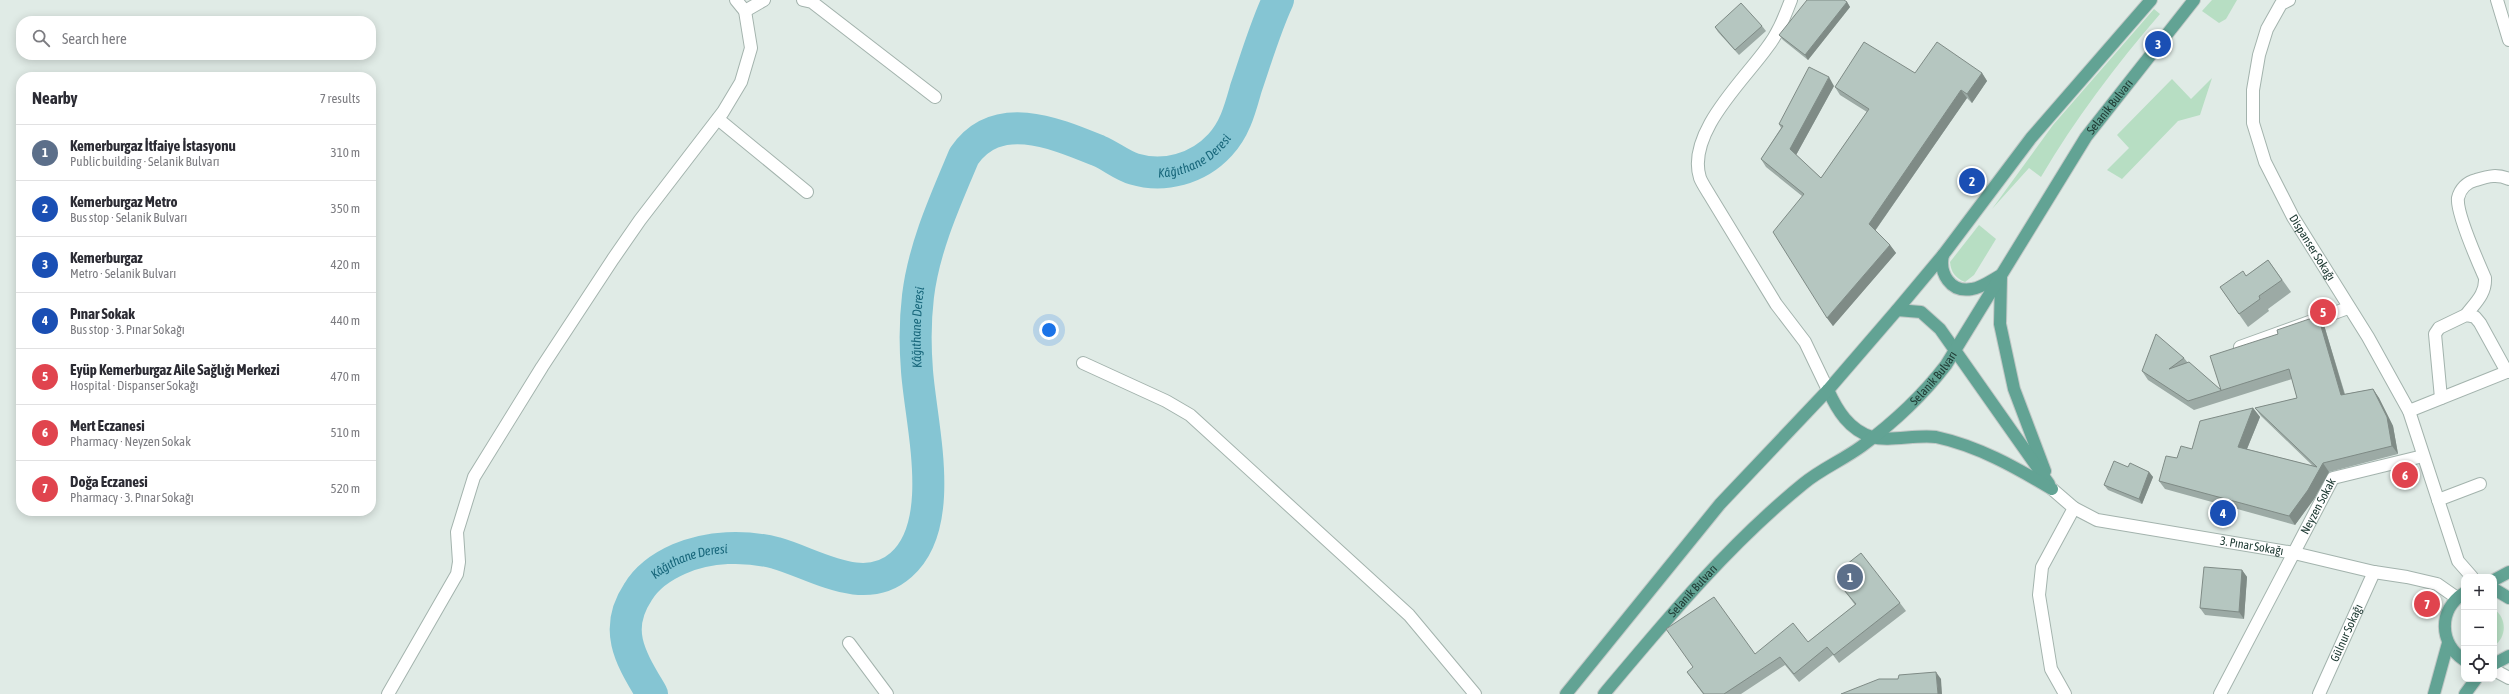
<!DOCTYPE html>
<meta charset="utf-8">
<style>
:root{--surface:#fff;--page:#f2f2f3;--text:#2b2b33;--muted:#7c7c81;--line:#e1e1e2;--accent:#875140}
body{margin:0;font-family:"Asap Condensed",sans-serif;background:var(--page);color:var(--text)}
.controls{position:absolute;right:12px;bottom:12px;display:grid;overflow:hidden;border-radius:8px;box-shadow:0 2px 10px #0003}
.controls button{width:36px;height:36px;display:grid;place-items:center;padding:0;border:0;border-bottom:1px solid var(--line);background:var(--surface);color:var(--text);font:20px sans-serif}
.you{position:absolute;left:1049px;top:330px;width:14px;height:14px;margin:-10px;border:3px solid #fff;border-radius:50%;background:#1a73e8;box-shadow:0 0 0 6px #1a73e833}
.badge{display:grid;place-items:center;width:26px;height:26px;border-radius:50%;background:var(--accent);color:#fff;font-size:13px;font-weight:700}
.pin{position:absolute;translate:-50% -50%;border:2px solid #fff;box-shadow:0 1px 4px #0006}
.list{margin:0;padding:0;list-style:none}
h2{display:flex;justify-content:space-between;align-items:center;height:52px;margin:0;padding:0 16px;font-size:17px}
h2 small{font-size:13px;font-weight:400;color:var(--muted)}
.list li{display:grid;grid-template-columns:26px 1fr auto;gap:12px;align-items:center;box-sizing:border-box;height:56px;padding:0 16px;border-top:1px solid var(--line)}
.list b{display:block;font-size:15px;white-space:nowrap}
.list p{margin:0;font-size:13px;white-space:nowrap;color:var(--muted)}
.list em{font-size:13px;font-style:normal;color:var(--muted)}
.icon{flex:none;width:22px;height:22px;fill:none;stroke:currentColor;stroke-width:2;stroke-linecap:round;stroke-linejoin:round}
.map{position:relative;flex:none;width:2509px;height:694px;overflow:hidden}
.search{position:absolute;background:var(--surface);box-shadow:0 2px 10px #0003;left:16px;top:16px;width:360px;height:44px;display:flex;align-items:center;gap:10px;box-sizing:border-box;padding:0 14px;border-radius:16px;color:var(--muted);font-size:15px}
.panel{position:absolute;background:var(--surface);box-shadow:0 2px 10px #0003;left:16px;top:72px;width:360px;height:444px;border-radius:16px}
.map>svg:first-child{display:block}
.green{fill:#b7dec3}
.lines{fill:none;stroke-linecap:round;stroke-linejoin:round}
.river{stroke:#85c5d3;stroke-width:32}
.minor-casing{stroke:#a3b3ad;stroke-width:14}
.major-casing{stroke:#c1c8c6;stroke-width:14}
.minor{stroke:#fff;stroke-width:12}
.major{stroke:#62a394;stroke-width:12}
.wall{fill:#9caaa5}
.shaded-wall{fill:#7f8b86}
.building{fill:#b5c6c0;stroke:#7f8b86}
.labels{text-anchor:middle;stroke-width:4;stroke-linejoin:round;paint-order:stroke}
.street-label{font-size:12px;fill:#203c35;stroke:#f0f8f4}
.water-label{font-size:13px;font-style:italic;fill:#18677b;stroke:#f0f8f4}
</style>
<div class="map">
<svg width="2509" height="694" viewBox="0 0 2509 694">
<rect width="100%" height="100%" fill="#e0ebe6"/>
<!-- green -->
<g class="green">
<polygon points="2212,0 2237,0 2226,19 2219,23 2202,11"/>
<path d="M2154 9 2160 14C2116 65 2075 119 2041 177L2029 168 1992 209 2053 125Z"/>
<polygon points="2212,78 2200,115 2178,121 2122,179 2107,170 2129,148 2117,135 2172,79 2191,99"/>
<path d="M1979 225 1996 239 1974 275 1965 282C1955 278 1951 272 1950 262Z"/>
<path d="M2494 609C2507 618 2507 637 2494 646Z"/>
</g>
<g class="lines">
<!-- river -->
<path class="river" id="s1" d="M652 694C632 660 612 631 638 592 647 577 663 566 679 559 709 546 745 545 776 553 815 564 864 598 901 565 948 524 921 425 917 371 915 346 915 321 918 296 924 247 945 201 964 156 997 108 1055 133 1099 151 1111 156 1121 165 1134 169 1164 178 1198 169 1220 145 1235 129 1240 109 1246 88 1256 59 1265 28 1278 0"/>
<!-- minor casing -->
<g class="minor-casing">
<g id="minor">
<polyline points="803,0 812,2 935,97"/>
<path d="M1791 0C1784 18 1778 34 1766 49 1743 81 1686 134 1700 178 1702 183 1706 189 1709 194L1776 304 1805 342 1828 390"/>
<path id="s2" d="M2289 0 2281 4 2267 29 2259 55 2253 90V123L2265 162 2293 217 2368 337 2409 411 2458 561 2472 577"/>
<polyline points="2497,0 2509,40"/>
<polyline points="745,11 764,0"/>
<polyline points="718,119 807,192"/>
<path d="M2466 315C2475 303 2486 294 2485 278 2478 262 2456 213 2458 198 2460 189 2467 182 2476 180 2489 176 2497 174 2509 179"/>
<polyline points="2240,347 2348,308"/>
<polyline points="1083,363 1166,401 1190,415 1409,615 1475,694"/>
<polyline points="2441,398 2435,334 2439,328 2466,315 2475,317 2480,323 2507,372"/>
<polyline points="2409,411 2509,371"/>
<path id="s3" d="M2052 489 2074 508 2097 520 2294 553 2374 572 2407 577 2437 584 2457 598"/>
<polyline points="2438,500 2480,484"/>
<polyline points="849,643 887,694"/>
<polyline points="2494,670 2509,678"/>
<polyline points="388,694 457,574 459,562 457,532 474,477 542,367 613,259 640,220 723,112 741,82 751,48 745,11 736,0"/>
<polyline points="2065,694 2051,669 2039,595 2042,567 2074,508"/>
<path id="s4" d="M2220 694 2333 478 2423 456"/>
<path id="s5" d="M2319 694 2374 572"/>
</g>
</g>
<!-- major casing -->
<g class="major-casing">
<g id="major">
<path d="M1943 255C1939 273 1950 293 1972 289 1981 288 1992 280 2001 275"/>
<polyline points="2001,276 2000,324 2014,389 2045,471"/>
<polyline points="1897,310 1921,312 1940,329 2049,484"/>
<path d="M1828 390C1837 410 1849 430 1872 437 1889 442 1918 434 1936 437 1978 446 2015 467 2052 489"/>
<polyline points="2494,580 2509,572"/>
<polyline points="2494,589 2509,598"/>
<path d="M2464 593C2438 610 2439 643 2464 660"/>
<polyline points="2494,664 2509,656"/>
<polyline points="1566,694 1720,504 1828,390 1897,310 1943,255 2031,138 2151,0"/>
<path id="s6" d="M1604 694C1666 620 1728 545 1803 484 1821 469 1843 460 1862 446 1893 423 1923 395 1946 365L2086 137 2194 0"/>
<polyline points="2434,694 2448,643"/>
<polyline points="2465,694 2476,679"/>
</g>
</g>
<!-- minor -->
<use href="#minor" class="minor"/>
<!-- major -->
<use href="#major" class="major"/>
</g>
<!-- wall -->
<g class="wall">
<polygon points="1847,2 1850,7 1808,60 1783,40 1779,35"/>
<polygon points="1762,26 1766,31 1739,55 1718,32 1715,27"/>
<polygon points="1915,73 1982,73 1987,81 1972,103 1967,98 1875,231 1890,245 1896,253 1833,326 1827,318 1802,196 1766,167 1761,159 1781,128 1779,124 1834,86 1796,155 1821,178 1867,112 1840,95 1835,87"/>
<polygon points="2268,260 2291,292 2268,309 2269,311 2248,327 2220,287 2246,276"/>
<polygon points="2318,316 2324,325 2345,394 2373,389 2379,398 2393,426 2398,454 2329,472 2314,499 2295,525 2165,489 2159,481 2177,458 2192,449 2253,408 2260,417 2247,449 2313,466 2261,416 2255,408 2297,398 2292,379 2194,410 2148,380 2142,371 2184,358 2188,363 2221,390 2278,334"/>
<polygon points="2128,467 2149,472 2153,477 2142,504 2108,490 2104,485"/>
<polygon points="1842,568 1900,603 1906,611 1839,663 1833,655 1799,682 1785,665 1741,694 1703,694 1687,672 1755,654 1808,642 1855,605 1844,590 1853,583"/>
<polygon points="2242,570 2247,577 2244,619 2205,615 2200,608"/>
</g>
<!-- shaded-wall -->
<g class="shaded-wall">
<polygon points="1847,2 1850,7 1808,60 1805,55"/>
<polygon points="1982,73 1987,81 1972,103 1967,94"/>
<polygon points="1829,77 1834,86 1795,157 1790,149"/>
<polygon points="1961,90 1967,98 1874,232 1869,224"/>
<polygon points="1890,245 1896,253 1833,326 1827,318"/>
<polygon points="2318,316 2324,325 2347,403 2341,395"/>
<polygon points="2373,389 2379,398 2393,426 2398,454 2392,446"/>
<polygon points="2253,408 2260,417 2244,456 2238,447"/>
<polygon points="2323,463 2329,472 2314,499 2295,525 2289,516"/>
<polygon points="2149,472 2153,477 2142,504 2139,499"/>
<polygon points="2242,570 2247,577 2244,619 2239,612"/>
<polygon points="1936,672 1941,679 1942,694 1938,694"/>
</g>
<!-- building -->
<g class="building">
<polygon points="1807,0 1844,0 1847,2 1805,55 1779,35"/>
<polygon points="1741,3 1762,26 1735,50 1715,27"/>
<polygon points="1864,42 1915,73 1937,42 1982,73 1967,94 1961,90 1869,224 1890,245 1827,318 1773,232 1804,194 1761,159 1783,126 1779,124 1809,67 1829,77 1790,149 1821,178 1869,109 1835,87"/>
<polygon points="2268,260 2282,280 2259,296 2260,299 2239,314 2220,287 2243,271 2246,276"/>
<polygon points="2318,316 2341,395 2373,389 2387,417 2392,446 2323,463 2308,490 2289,516 2159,481 2166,456 2177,458 2181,446 2192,449 2200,421 2253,408 2238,447 2317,467 2255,408 2297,398 2289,369 2188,401 2142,371 2156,334 2184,358 2169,369 2189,362 2221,390 2210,356 2278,334 2277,330"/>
<polygon points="2114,461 2128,467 2130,463 2149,472 2139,499 2104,485"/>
<polygon points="1861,553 1900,603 1834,655 1827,647 1794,674 1780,657 1724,694 1704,694 1687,672 1693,667 1666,629 1714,597 1755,654 1793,623 1808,642 1856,604 1844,590 1853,582 1842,568"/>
<polygon points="2204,567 2242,570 2239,612 2200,608"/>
<polygon points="1936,672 1938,694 1841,694 1879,679 1898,679 1899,675"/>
</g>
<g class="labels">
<!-- street labels -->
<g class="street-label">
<text dy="4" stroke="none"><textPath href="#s6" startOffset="783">Selanik Bulvarı</textPath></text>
<text dy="4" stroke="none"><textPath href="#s2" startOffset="272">Dispanser Sokağı</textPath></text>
<text dy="4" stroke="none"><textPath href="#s6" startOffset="459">Selanik Bulvarı</textPath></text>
<text dy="4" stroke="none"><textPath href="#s4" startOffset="212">Neyzen Sokak</textPath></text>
<text dy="4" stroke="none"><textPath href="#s3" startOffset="212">3. Pınar Sokağı</textPath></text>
<text dy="4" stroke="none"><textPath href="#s6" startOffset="136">Selanik Bulvarı</textPath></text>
<text dy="4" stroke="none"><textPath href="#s5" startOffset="67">Gülnur Sokağı</textPath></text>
</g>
<!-- water labels -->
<g class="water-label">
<text dy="5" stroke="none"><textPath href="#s1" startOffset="1073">Kâğıthane Deresi</textPath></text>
<text dy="5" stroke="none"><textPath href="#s1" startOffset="641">Kâğıthane Deresi</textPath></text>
<text dy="5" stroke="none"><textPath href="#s1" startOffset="173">Kâğıthane Deresi</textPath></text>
</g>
</g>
</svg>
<div class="controls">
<button>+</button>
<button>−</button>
<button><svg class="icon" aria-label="locate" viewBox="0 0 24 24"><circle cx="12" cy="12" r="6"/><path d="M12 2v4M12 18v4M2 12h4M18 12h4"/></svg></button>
</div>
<div class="you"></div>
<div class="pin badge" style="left:1850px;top:577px;background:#5c6f8a">1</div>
<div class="pin badge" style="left:1972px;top:181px;background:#1a4fb4">2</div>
<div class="pin badge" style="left:2158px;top:44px;background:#1a4fb4">3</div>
<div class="pin badge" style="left:2223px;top:513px;background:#1a4fb4">4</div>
<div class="pin badge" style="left:2323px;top:312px;background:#e0444e">5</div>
<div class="pin badge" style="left:2405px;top:475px;background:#e0444e">6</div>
<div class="pin badge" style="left:2427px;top:604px;background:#e0444e">7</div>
<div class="search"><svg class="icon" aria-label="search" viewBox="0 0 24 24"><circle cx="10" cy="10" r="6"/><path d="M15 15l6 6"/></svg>Search here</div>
<section class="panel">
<h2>Nearby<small>7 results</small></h2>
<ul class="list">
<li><span class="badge" style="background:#5c6f8a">1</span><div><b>Kemerburgaz İtfaiye İstasyonu</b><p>Public building · Selanik Bulvarı</p></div><em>310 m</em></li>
<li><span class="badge" style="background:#1a4fb4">2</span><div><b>Kemerburgaz Metro</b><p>Bus stop · Selanik Bulvarı</p></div><em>350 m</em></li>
<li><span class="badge" style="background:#1a4fb4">3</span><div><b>Kemerburgaz</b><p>Metro · Selanik Bulvarı</p></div><em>420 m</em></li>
<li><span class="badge" style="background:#1a4fb4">4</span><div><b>Pınar Sokak</b><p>Bus stop · 3. Pınar Sokağı</p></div><em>440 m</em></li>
<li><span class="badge" style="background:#e0444e">5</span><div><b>Eyüp Kemerburgaz Aile Sağlığı Merkezi</b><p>Hospital · Dispanser Sokağı</p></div><em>470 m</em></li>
<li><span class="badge" style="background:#e0444e">6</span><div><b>Mert Eczanesi</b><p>Pharmacy · Neyzen Sokak</p></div><em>510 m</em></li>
<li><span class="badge" style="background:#e0444e">7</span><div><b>Doğa Eczanesi</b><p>Pharmacy · 3. Pınar Sokağı</p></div><em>520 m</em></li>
</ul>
</section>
</div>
